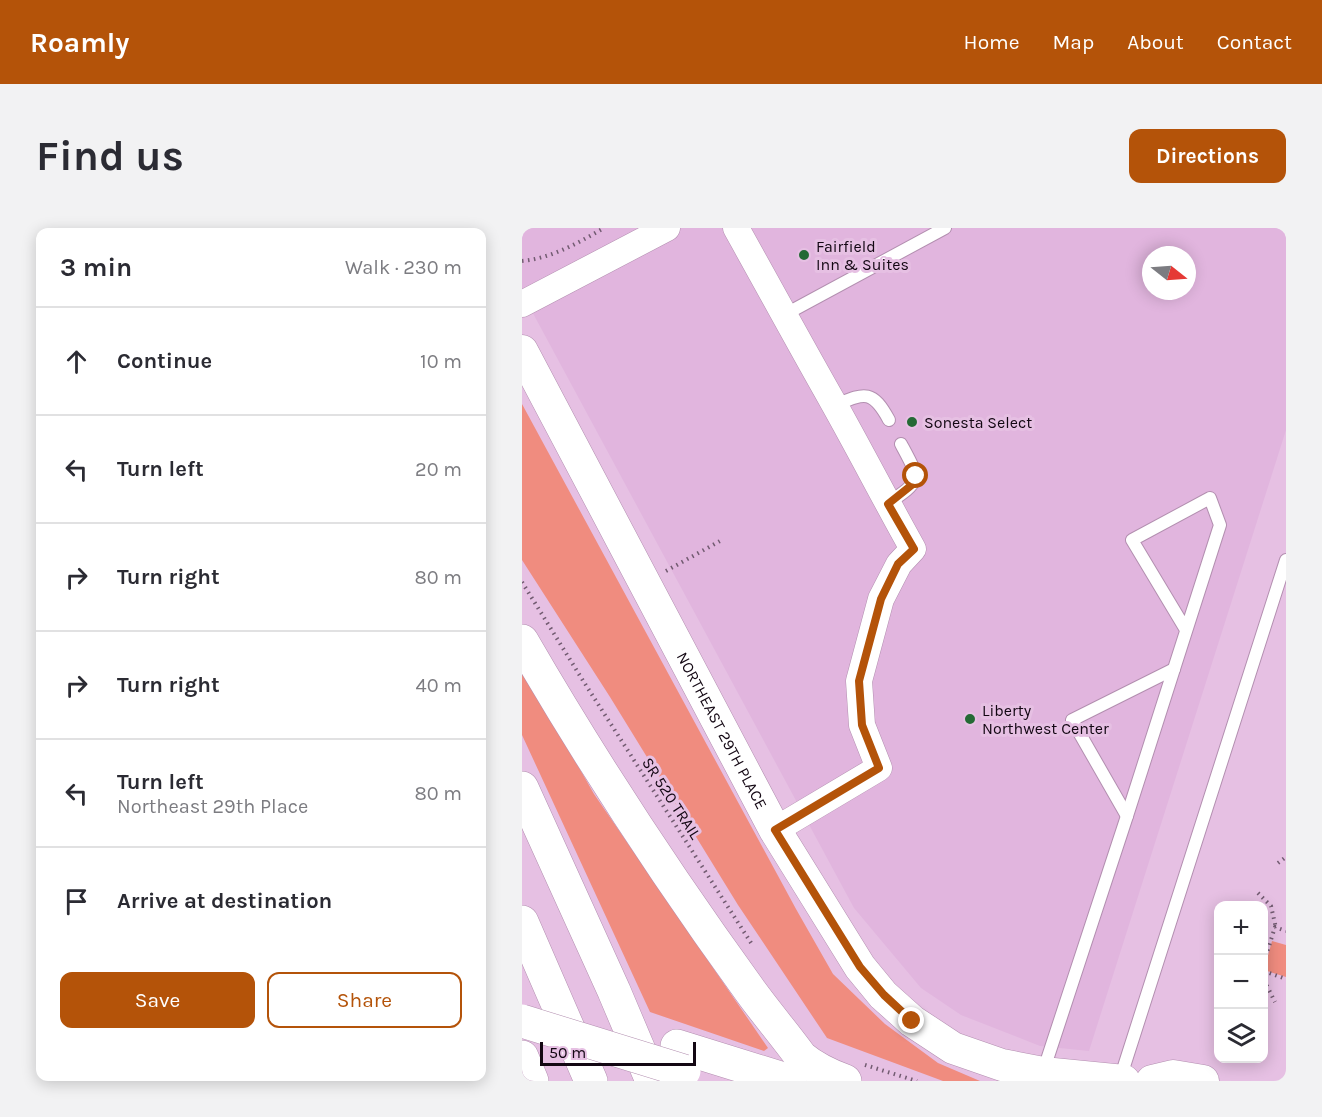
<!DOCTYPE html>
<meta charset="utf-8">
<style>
:root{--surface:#fff;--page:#f2f2f3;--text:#2b2b33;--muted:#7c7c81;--line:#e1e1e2;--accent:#b45309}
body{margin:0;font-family:Karla,sans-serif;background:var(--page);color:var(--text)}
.controls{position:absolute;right:18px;bottom:18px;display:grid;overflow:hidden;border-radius:12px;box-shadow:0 3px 15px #0003}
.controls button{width:54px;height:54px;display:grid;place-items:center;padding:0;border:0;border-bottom:2px solid var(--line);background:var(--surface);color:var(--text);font:30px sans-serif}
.compass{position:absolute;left:620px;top:18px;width:54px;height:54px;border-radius:50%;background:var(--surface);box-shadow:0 3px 15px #0003;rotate:107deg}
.scale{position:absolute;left:18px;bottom:15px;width:156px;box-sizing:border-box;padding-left:6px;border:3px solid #130713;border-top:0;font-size:16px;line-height:21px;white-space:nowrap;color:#130713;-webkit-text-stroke:4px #e6c0e3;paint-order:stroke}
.stop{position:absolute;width:18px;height:18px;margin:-14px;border:4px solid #b45309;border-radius:50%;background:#fff}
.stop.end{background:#b45309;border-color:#fff;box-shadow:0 2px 6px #0008}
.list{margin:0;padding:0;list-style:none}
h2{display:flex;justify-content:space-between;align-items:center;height:78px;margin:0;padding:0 24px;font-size:26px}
h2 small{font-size:20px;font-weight:400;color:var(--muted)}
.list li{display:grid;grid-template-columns:39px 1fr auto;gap:18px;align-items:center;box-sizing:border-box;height:108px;padding:0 24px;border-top:2px solid var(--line)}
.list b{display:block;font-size:22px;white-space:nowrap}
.list p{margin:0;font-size:20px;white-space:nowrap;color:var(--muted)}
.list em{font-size:20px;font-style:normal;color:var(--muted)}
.actions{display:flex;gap:12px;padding:18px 24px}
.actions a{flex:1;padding:14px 0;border:2px solid var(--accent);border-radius:12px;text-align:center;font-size:21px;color:var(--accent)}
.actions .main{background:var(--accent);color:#fff}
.icon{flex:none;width:33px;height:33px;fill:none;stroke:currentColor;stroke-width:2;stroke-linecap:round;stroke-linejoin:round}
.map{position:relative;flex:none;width:764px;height:853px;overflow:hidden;border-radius:12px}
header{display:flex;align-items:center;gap:36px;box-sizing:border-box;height:84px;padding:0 30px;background:var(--accent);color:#fff}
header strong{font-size:28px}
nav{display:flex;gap:33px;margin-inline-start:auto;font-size:21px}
.intro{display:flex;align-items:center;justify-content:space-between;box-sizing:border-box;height:144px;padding:0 36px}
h1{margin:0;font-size:42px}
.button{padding:15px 27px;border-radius:12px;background:var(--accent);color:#fff;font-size:21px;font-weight:700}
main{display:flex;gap:36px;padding:0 36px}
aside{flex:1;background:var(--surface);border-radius:12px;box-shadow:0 3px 15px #0003}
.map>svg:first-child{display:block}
.built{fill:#e1b5de;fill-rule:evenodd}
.green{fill:#f08c7f}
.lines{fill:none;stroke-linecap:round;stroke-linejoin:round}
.service-casing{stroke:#b38fb0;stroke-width:14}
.minor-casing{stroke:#b38fb0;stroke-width:27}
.tertiary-casing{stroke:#b38fb0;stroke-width:33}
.primary-casing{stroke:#b38fb0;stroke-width:34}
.motorway-casing{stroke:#b38fb0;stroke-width:34}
.path{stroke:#725b71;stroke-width:4;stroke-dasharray:1.5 4.5;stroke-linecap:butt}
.service{stroke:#fff;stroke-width:12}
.minor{stroke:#fff;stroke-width:26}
.tertiary{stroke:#fff;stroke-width:32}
.primary{stroke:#fff;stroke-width:33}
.motorway{stroke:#fff;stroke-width:33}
.primary-bridge-casing{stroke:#b38fb0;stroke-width:34;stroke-linecap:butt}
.primary-bridge{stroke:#fff;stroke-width:33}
.route{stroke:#b45309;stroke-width:8}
.poi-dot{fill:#246935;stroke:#e6c0e3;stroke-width:2}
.labels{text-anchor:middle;stroke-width:6;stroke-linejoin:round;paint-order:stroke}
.poi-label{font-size:16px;fill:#130713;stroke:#e6c0e3;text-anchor:start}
.street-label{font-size:16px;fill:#130713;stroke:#e6c0e3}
</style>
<header>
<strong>Roamly</strong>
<nav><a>Home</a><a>Map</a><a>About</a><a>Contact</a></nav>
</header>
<div class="intro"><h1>Find us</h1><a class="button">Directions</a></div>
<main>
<aside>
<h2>3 min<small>Walk · 230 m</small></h2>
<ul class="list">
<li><svg class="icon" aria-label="ahead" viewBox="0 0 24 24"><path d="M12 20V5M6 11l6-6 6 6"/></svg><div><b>Continue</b></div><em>10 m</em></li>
<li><svg class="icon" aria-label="left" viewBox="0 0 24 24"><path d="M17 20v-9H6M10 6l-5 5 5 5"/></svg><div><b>Turn left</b></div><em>20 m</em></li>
<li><svg class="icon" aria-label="right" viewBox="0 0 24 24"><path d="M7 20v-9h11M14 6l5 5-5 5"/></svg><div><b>Turn right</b></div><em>80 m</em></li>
<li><svg class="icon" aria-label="right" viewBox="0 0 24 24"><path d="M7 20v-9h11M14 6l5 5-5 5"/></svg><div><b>Turn right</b></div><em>40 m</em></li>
<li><svg class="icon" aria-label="left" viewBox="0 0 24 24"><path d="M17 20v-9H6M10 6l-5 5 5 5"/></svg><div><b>Turn left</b><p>Northeast 29th Place</p></div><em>80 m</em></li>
<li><svg class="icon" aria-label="arrive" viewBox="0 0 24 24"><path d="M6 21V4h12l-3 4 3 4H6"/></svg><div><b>Arrive at destination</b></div></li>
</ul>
<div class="actions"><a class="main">Save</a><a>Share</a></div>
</aside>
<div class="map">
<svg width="764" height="853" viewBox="0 0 764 853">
<rect width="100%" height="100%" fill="#e6c0e3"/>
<!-- built -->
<path class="built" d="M0 0H764V202L567 823 518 818 439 787 399 760 332 680 0 65ZM629 27H665V63H629Z"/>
<!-- green -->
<g class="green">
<polygon points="0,176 274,681 311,746 363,796 416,835 458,853 421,853 305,810 216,677 88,469 0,332"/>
<polygon points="0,439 72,566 246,820 242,823 128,784 0,507"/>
<polygon points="750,713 764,717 764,749 742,742"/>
</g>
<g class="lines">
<!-- service casing -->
<g class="service-casing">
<g id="service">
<polyline points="262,87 423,0"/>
<path d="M313 177C343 165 350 161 367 192"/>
<path d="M365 276C400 252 399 253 379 216"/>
<polyline points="605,588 550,492 652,441"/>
<polyline points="521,844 605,588 698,297 688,270 610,312 664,402"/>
<polyline points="598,851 764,332"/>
</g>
</g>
<!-- minor casing -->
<g class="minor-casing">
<g id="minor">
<path d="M214 0C247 59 279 118 312 176 339 224 364 273 391 321L377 336 359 371 337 453 340 497 357 540 253 602"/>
<polyline points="0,76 145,0"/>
</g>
</g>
<!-- tertiary casing -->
<g class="tertiary-casing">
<g id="tertiary">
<path id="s1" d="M0 123 253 602 338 739 361 767 390 793 431 820 480 837 521 845 602 853"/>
<polyline points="630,853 651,848 681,853"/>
</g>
</g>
<!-- primary casing -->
<g class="primary-casing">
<polyline id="primary" points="155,818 268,853"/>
</g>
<!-- motorway casing -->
<g class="motorway-casing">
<g id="motorway">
<path d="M0 413C70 534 147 651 229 764 245 786 263 807 279 829 292 840 307 847 323 853"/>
<polyline points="0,560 92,763 130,853"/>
<polyline points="0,694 69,853"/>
<polyline points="0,829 10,853"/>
</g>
</g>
<!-- path -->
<g class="path">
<path d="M0 33C30 30 56 15 82 0"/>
<polyline points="144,343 198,313"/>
<polyline points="0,354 60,451 231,718"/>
<polyline points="756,635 764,629"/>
<polyline points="736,665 749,678 754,700"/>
<polyline points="742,734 753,699 764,703"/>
<polyline points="742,743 764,751"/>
<polyline points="742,752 753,774"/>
<polyline points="343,837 395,853"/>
</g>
<!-- service -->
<use href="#service" class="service"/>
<!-- minor -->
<use href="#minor" class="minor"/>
<!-- tertiary -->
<use href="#tertiary" class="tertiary"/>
<!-- primary -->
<use href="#primary" class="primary"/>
<!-- motorway -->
<use href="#motorway" class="motorway"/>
<!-- primary-bridge casing -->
<g class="primary-bridge-casing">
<polyline id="primary-bridge" points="0,793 162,843"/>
</g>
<!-- primary-bridge -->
<use href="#primary-bridge" class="primary-bridge"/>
</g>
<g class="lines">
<!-- route -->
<polyline class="route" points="390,793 362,767 338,739 253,602 357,540 340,497 337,453 359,371 376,336 392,321 366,276 391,256 394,248"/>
</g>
<!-- markers -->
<g class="poi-dot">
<circle cx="282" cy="27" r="6"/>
<circle cx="390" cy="194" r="6"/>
<circle cx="448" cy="491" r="6"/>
</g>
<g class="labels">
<!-- poi labels -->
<g class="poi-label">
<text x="294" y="24">Fairfield<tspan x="294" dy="18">Inn &amp; Suites</tspan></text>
<text x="402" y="200">Sonesta Select</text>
<text x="460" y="488">Liberty<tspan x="460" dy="18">Northwest Center</tspan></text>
</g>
<!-- street labels -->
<g class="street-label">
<text dy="6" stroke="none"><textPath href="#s1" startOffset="429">NORTHEAST 29TH PLACE</textPath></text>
<text transform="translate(150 570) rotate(57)" y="6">SR 520 TRAIL</text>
</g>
</g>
</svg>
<div class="controls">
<button>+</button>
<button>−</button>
<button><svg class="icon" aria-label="layers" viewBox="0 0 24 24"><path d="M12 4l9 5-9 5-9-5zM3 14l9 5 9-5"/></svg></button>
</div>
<svg class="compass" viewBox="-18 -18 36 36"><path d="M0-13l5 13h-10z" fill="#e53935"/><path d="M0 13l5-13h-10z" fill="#7c7c81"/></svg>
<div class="scale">50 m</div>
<div class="stop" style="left:394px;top:248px"></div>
<div class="stop end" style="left:390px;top:793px"></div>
</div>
</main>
